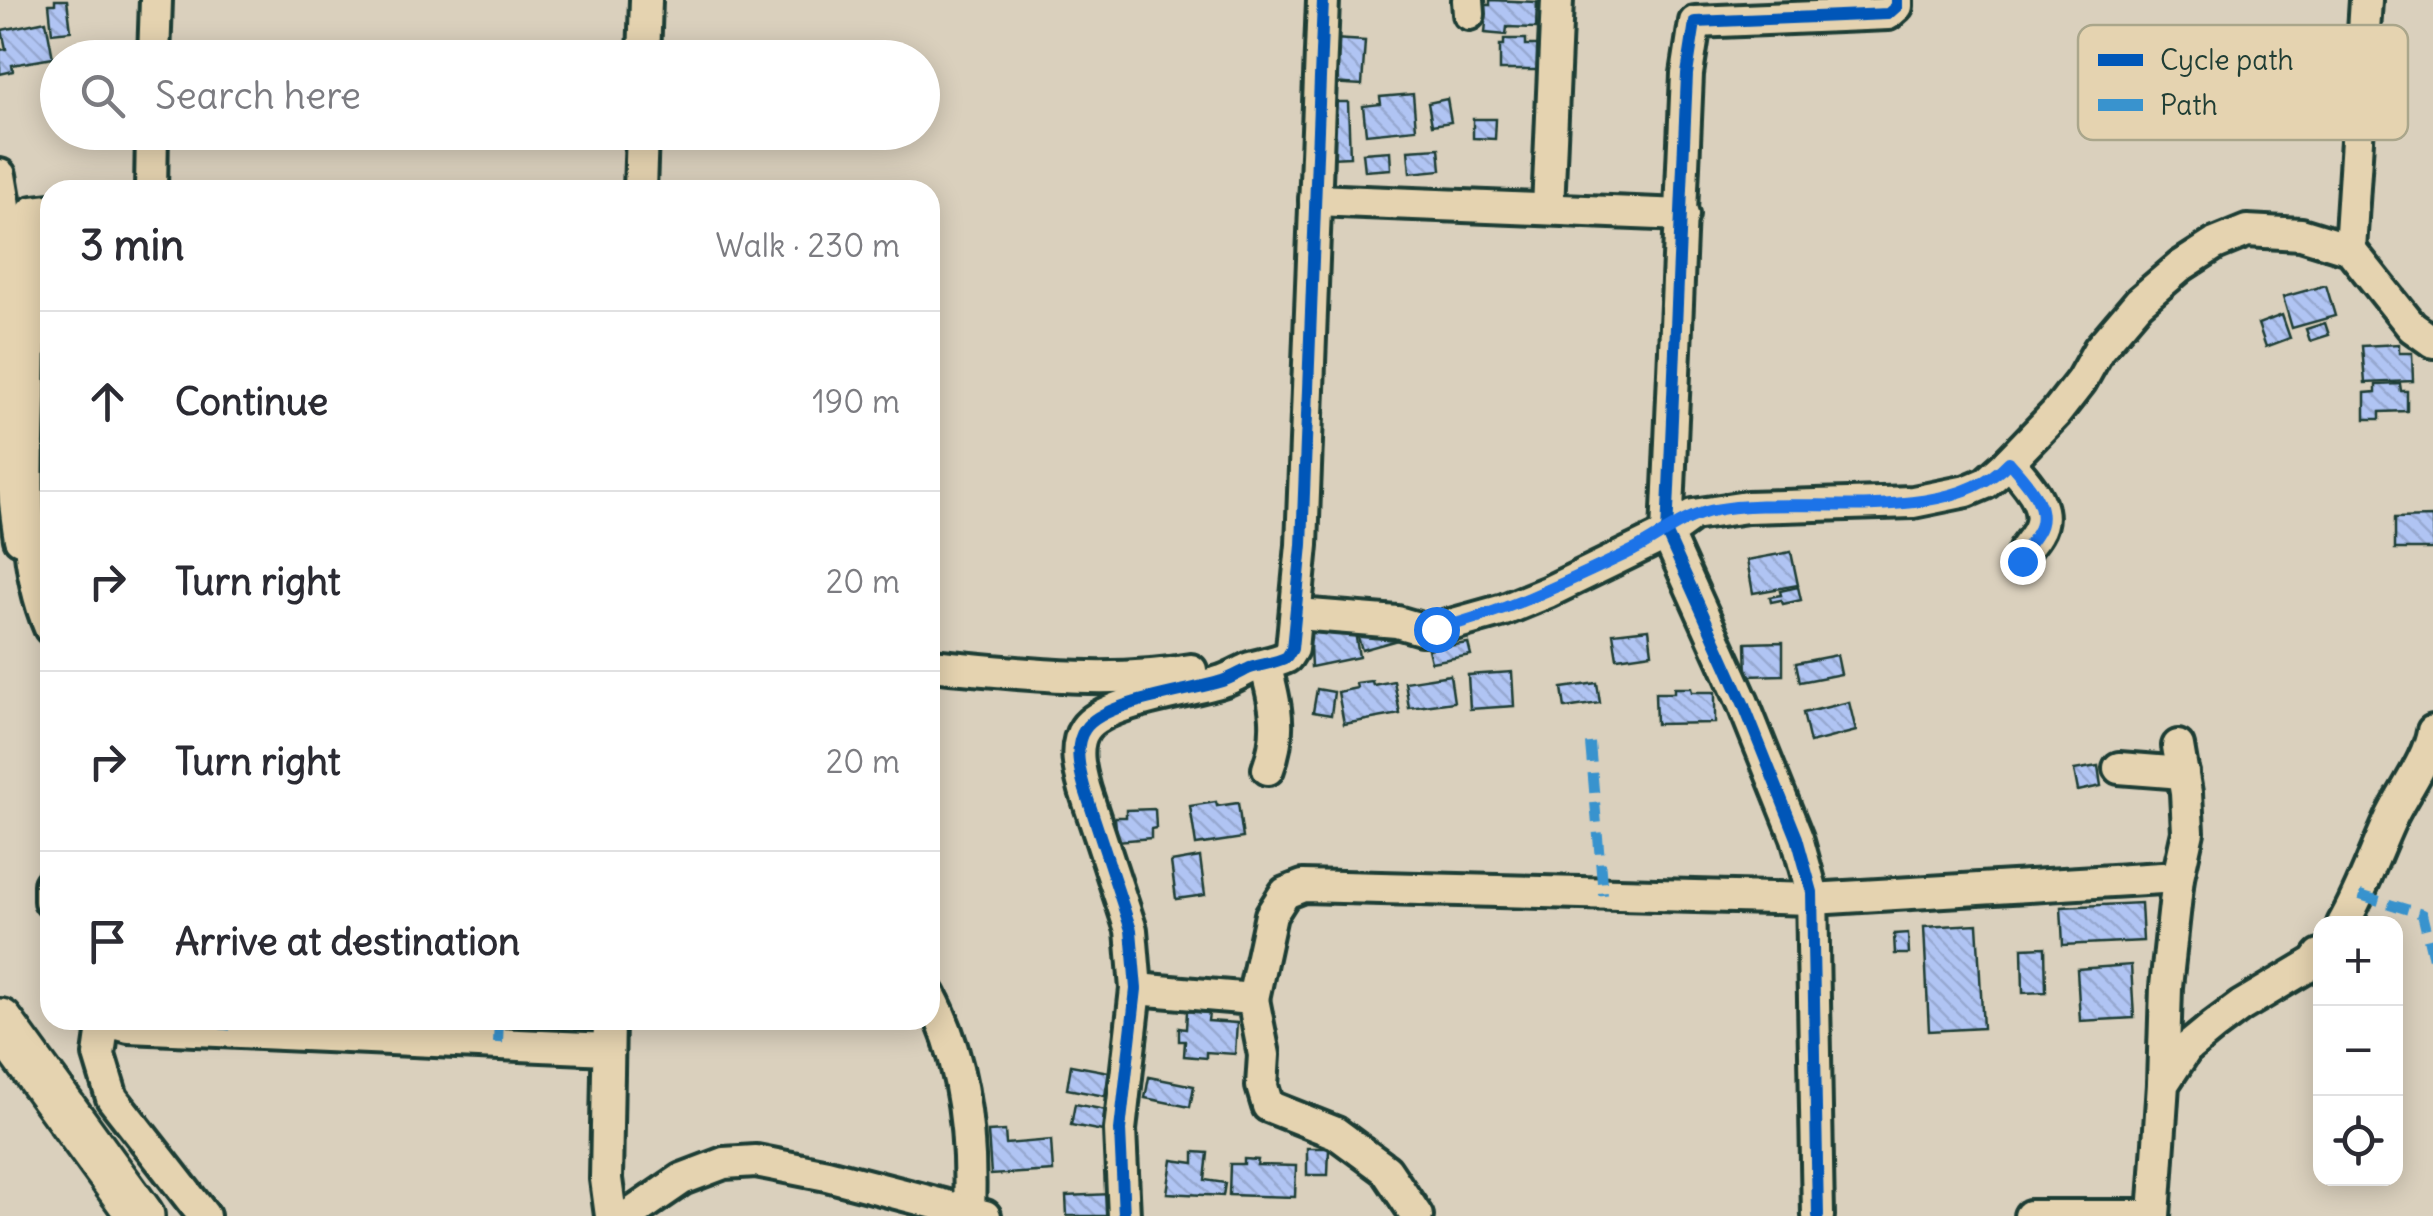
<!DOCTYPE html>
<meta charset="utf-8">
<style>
:root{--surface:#fff;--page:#f2f2f3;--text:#2b2b33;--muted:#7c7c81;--line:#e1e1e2}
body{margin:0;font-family:Delius,sans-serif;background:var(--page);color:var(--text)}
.controls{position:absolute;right:30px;bottom:30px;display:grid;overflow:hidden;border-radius:20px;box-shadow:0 5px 25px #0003}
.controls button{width:90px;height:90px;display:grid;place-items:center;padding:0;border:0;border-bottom:2px solid var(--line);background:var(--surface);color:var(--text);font:50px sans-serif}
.stop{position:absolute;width:30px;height:30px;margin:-22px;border:8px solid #1a73e8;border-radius:50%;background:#fff}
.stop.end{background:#1a73e8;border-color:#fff;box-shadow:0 2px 10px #0008}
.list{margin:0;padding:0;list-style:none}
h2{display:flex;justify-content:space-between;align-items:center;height:130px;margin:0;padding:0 40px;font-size:42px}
h2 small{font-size:32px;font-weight:400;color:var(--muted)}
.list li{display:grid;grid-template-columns:65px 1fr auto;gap:30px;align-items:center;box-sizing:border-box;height:180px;padding:0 40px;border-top:2px solid var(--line)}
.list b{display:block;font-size:38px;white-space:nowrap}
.list em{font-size:32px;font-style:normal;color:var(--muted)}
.icon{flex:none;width:55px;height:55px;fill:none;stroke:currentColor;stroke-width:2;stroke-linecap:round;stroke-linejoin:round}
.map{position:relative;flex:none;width:2433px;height:1216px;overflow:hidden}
.search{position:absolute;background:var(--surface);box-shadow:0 5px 25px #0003;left:40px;top:40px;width:900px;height:110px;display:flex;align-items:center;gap:25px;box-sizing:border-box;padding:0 35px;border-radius:55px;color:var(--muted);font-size:38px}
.panel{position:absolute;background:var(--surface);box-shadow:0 5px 25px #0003;left:40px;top:180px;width:900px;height:850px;border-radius:30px}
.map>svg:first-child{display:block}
.building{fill:url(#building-back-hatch);stroke:#1f3d34;stroke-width:2.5}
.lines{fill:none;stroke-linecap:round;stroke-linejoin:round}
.minor-casing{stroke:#1f3d34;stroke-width:38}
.highway-casing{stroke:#1f3d34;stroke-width:52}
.minor{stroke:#e5d3b0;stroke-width:30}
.highway{stroke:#e5d3b0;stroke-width:45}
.quiet{stroke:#3993ce;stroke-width:10;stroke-dasharray:20 10;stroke-linecap:butt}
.cycleway-casing{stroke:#e5d3b0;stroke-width:19}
.cycleway{stroke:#0057b8;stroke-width:12}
.route{stroke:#1a73e8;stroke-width:12}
.key{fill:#e5d3b0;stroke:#aaa68b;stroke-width:2.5}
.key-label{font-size:28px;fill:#1f3d34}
</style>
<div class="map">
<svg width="2433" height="1216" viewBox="0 0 2433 1216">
<defs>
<pattern id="building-back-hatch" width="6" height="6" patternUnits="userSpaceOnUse" patternTransform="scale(2.5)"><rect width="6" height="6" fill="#b0c4f3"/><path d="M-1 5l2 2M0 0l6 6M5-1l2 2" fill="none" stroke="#97a9d1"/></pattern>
</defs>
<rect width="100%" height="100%" fill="#dad0bd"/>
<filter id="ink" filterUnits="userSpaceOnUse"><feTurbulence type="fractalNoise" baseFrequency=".01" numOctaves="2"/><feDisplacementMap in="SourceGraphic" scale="20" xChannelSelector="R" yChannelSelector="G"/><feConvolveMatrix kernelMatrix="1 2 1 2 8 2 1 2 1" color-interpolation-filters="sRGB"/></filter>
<g filter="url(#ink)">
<!-- building -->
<g class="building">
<polygon points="55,0 67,0 71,31 52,33 49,4 55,4"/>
<polygon points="1490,0 1537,2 1536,28 1507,27 1506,35 1485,33 1486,22 1480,21 1482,5 1490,5"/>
<polygon points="46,21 53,58 12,65 13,71 0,74 0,50 6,49 2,30"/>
<polygon points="1333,39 1365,41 1362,85 1330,83"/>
<polygon points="1504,39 1526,39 1526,45 1540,45 1540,70 1500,70 1500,45 1504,45"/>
<polygon points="1413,94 1416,129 1366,134 1363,106 1381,104 1380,97"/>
<polygon points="1447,99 1451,122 1432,125 1428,103"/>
<polygon points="1333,102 1348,102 1350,157 1330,158 1328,126 1334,126"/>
<polygon points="1473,119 1496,119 1495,139 1473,138"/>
<polygon points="1439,148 1441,170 1410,173 1408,150"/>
<polygon points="1390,151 1391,169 1365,171 1363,153"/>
<polygon points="2326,285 2335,316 2292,328 2283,297"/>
<polygon points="2282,315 2290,338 2266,347 2258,324"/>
<polygon points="2325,323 2329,335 2310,341 2306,329"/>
<polygon points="2399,344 2399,353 2412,353 2413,381 2365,383 2362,346"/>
<polygon points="2400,384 2401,391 2407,391 2407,411 2380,412 2380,419 2365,419 2365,393 2376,392 2376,385"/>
<polygon points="2432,517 2433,549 2395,549 2395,518"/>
<polygon points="1791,552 1798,585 1753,593 1747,560"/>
<polygon points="1798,587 1801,600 1783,604 1781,600 1771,602 1770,597 1781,595 1780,591"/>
<polygon points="1354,625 1359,657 1311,667 1309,626"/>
<polygon points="1355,628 1395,630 1398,640 1362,650"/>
<polygon points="1649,629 1652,653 1617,658 1613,633"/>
<polygon points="1783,642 1783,675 1747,676 1746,643"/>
<polygon points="1468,643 1471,655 1431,662 1428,649"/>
<polygon points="1837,655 1841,674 1800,682 1796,663"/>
<polygon points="1512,672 1514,706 1470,709 1468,675"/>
<polygon points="1450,675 1454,702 1409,708 1405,682"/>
<polygon points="1372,681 1373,685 1394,681 1400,714 1344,724 1338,692 1357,688 1356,683"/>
<polygon points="1597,683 1600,703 1565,708 1562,688"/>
<polygon points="1674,688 1691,688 1692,692 1715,692 1715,723 1656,724 1655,693 1674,693"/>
<polygon points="1317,689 1334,692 1331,715 1313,712"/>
<polygon points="1849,702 1856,731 1810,743 1803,713"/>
<polygon points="2098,766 2101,786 2078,791 2074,770"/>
<polygon points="1216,802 1217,806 1238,803 1243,838 1196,845 1190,806"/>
<polygon points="1155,809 1156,828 1151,829 1151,838 1117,841 1115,817 1126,817 1126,810"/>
<polygon points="1200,857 1205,895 1176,899 1171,862"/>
<polygon points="2141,903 2143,941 2063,945 2061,907"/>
<polygon points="1977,924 1983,1028 1929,1031 1924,927"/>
<polygon points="1908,933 1909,954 1895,954 1894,934"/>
<polygon points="2045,947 2046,992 2023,993 2022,948"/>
<polygon points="2131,965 2134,1018 2080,1021 2077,969"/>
<polygon points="1187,1011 1209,1013 1208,1021 1237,1023 1235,1054 1206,1052 1206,1058 1184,1056 1185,1041 1179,1041 1179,1028 1186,1029"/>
<polygon points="1071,1065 1109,1072 1105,1096 1067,1089"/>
<polygon points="1149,1077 1194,1086 1190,1107 1145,1098"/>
<polygon points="1075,1104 1111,1111 1108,1132 1071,1125"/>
<polygon points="1005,1131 1006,1144 1051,1140 1053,1171 991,1175 988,1132"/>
<polygon points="1307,1148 1329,1148 1328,1175 1307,1175"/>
<polygon points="1194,1152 1208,1153 1205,1180 1225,1183 1223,1196 1167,1193 1172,1160 1194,1163"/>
<polygon points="1244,1159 1258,1160 1257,1165 1296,1166 1295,1197 1229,1195 1230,1164 1244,1164"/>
<polygon points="1111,1194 1111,1216 1067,1216 1066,1196"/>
</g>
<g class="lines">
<!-- minor casing -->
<g class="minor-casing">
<g id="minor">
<polyline points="1468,0 1469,14"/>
<polyline points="154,58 156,0"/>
<polyline points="644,58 646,0"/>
<path d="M0 175C23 294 0 423 20 539"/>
<polyline points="151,190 152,132"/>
<polyline points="640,190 642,132"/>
<polyline points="1315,200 1683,215"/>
<polyline points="1548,209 1557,0"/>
<path d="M50 210 33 212C31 274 30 336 29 398 28 472 20 559 50 628"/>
<polyline points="2350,249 2366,0"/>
<path d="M2009 462C2025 481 2053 507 2037 533 2031 544 2023 548 2021 561"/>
<polyline points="1298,614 1397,622 1421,629 1436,629 1504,610 1548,592 1667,534 1693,515 1747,507 1913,502 1967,491 1986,483 2004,467 2056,413 2081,381 2099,349 2139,302 2181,266 2215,244 2247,231 2301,234 2350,249 2412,327 2433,342"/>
<path d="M930 665C1017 673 1105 685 1191 670"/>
<path d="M1265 665C1276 703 1282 732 1268 769"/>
<polyline points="2119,768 2183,773"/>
<polyline points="50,884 50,901"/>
<path d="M2343 924C2363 889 2375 852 2392 816 2405 789 2428 760 2433 731"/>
<polyline points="1136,989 1253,999 1264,1055 1262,1086 1268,1106 1336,1133 1386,1170 1417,1216"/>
<path d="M930 995C965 1061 972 1138 969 1212"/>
<polyline points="1253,999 1271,915 1285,893 1303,886 1812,899 2178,877"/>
<polyline points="609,1020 606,1179 611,1216"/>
<polyline points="2163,1084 2166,987 2178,877 2188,832 2186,793 2178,746"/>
<polyline points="204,1216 112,1098 99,1055 104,1020 129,1027 608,1049"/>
<polyline points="628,1216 682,1179 724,1163 756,1161 827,1175 985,1216"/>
<path d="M1124 1216 1120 1130 1136 989 1131 930 1085 790C1080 772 1073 746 1085 729 1104 701 1189 692 1222 681 1232 678 1241 672 1250 668 1262 664 1275 663 1287 657L1292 649 1302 545 1323 0"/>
<polyline points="1818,1216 1812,892 1797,838 1743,703 1667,534 1687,74 1695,22 1888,14 1897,6 1897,0"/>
<polyline points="2030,1216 2154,1216"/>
<polyline points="2154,1216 2163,1084 2186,1049 2214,1026 2241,1006 2315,962 2320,955"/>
</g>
</g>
<!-- highway casing -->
<g class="highway-casing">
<polyline id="highway" points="0,1022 141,1216"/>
</g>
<!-- minor -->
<use href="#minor" class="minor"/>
<!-- highway -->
<use href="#highway" class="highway"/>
<!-- quiet -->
<g class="quiet">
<polyline points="1590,743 1603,895"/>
<polyline points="2360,895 2422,914 2433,959"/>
<polyline points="124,1025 125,1020"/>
<polyline points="225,1030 226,1020"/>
<polyline points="498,1043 499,1020"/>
</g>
<!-- cycleway casing -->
<g class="cycleway-casing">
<g id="cycleway">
<path d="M1124 1216 1120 1130 1136 989 1131 930 1085 790C1080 772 1073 746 1085 729 1104 701 1189 692 1222 681 1232 678 1241 672 1250 668 1262 664 1275 663 1287 657L1292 649 1302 545 1323 0"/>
<polyline points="1818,1216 1812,892 1797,838 1743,703 1667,534 1687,74 1695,22 1888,14 1897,6 1897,0"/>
</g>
</g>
<!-- cycleway -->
<use href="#cycleway" class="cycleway"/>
</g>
</g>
<g class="lines" filter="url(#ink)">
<!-- route -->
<path class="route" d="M1436 629C1507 612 1569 581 1634 550 1661 536 1684 516 1715 510 1799 494 1947 529 2009 462 2025 481 2053 507 2037 533 2031 544 2023 548 2022 561"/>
</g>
<!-- legend -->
<rect x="2078" y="25" width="330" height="115" rx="15" class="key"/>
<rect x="2098" y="54" width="45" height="12" fill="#0057b8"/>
<rect x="2098" y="99" width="45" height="12" fill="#3993ce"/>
<g class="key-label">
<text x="2160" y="70">Cycle path</text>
<text x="2160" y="115">Path</text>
</g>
</svg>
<div class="controls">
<button>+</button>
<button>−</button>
<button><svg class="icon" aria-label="locate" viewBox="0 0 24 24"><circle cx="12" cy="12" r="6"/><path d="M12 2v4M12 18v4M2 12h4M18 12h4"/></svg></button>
</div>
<div class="stop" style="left:1436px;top:629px"></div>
<div class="stop end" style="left:2022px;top:561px"></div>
<div class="search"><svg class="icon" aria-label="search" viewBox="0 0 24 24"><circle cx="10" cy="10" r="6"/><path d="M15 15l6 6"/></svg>Search here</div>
<section class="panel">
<h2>3 min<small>Walk · 230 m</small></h2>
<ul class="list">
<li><svg class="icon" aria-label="ahead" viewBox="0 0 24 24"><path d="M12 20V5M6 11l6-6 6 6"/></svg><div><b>Continue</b></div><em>190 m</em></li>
<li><svg class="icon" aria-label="right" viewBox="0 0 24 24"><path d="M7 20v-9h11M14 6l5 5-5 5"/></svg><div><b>Turn right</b></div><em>20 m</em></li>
<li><svg class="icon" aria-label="right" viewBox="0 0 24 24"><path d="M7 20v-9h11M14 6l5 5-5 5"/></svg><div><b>Turn right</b></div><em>20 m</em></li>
<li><svg class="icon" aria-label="arrive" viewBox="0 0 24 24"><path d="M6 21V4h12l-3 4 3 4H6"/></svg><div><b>Arrive at destination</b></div></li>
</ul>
</section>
</div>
